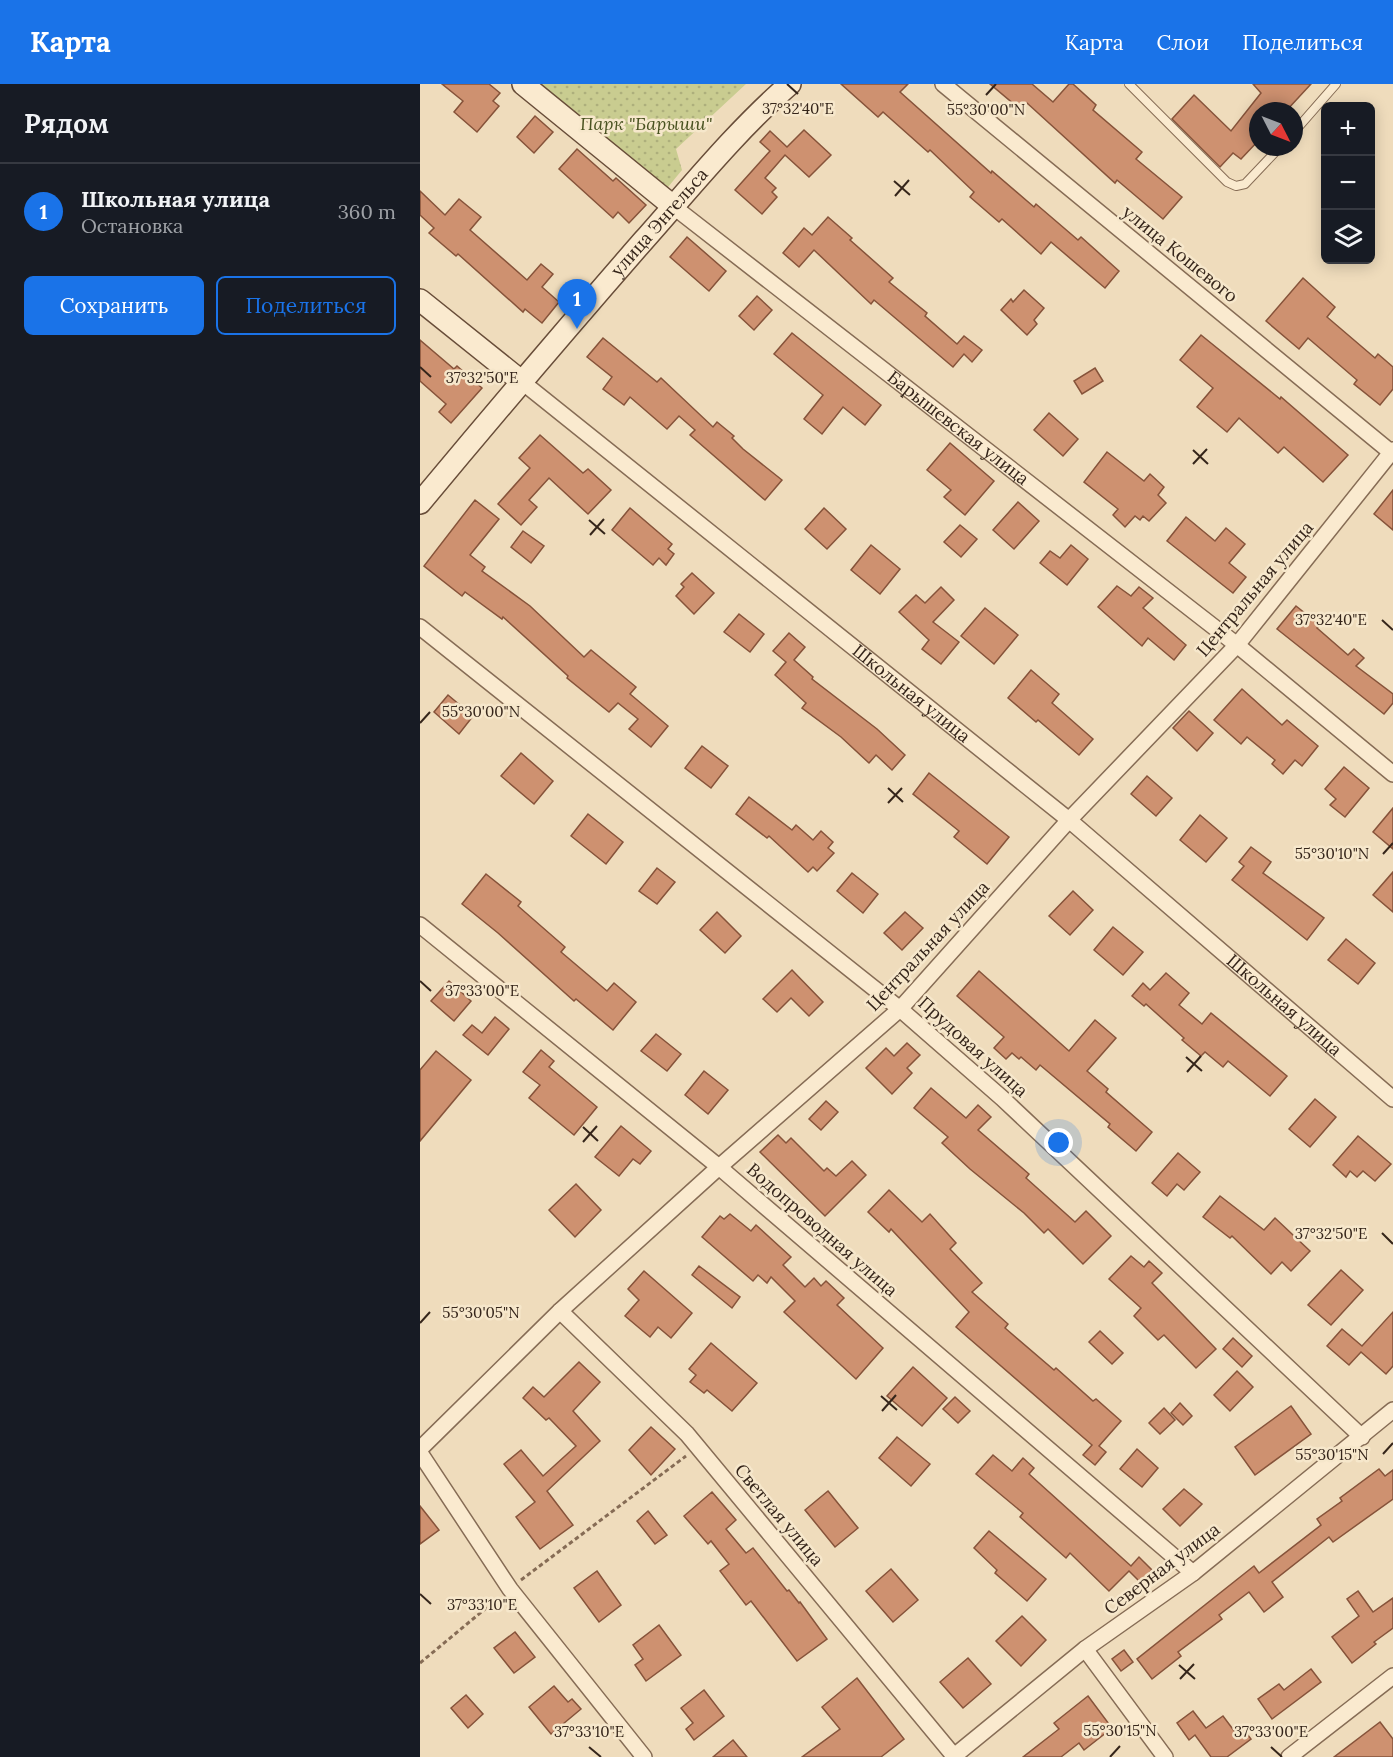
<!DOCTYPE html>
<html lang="ru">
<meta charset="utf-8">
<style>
:root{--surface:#171b24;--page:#242831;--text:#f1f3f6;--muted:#9ea1a6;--line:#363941;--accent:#1a73e8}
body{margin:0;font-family:Lora,serif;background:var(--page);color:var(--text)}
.controls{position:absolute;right:18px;top:18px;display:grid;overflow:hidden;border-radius:9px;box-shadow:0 3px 15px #0003}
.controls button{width:54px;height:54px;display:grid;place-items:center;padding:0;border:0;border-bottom:2px solid var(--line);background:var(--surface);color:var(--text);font:30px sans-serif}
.compass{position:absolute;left:829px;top:18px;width:54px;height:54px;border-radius:50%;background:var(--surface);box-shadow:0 3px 15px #0003;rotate:132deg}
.you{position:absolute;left:639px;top:1059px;width:21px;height:21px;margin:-15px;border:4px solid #fff;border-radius:50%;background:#1a73e8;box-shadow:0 0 0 9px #1a73e833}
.badge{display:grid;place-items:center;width:39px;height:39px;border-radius:50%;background:var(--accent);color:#fff;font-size:20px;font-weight:700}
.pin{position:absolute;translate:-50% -50px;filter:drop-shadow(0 2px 3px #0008)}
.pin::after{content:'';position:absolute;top:32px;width:21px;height:18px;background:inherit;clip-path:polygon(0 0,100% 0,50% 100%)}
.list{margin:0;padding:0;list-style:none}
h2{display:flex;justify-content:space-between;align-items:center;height:78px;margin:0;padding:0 24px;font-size:26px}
h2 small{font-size:20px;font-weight:400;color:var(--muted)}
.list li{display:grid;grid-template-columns:39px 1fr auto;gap:18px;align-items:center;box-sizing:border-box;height:96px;padding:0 24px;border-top:2px solid var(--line)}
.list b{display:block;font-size:22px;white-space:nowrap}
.list p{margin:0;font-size:20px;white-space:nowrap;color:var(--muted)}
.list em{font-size:20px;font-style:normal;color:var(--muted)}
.actions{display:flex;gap:12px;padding:18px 24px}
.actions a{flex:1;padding:14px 0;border:2px solid var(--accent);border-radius:9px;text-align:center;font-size:21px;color:var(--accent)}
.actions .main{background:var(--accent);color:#fff}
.icon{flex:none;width:33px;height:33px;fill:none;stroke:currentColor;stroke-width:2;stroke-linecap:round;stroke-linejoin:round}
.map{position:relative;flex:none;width:973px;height:1673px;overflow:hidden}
header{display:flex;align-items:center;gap:36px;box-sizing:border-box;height:84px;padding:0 30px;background:var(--accent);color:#fff}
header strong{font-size:28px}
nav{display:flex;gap:33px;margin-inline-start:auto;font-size:21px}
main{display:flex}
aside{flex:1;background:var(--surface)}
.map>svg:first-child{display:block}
.park{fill:url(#park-dots)}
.building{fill:#ce9170;stroke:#86533a;stroke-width:1.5}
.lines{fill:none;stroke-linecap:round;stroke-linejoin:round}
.lane-casing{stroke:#866c55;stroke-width:10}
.street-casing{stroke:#866c55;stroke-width:18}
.secondary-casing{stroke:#684d39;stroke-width:24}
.path{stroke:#866c55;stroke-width:3;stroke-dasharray:4.5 3;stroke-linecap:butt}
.lane{stroke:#faeacf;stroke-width:8}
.street{stroke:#faeacf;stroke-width:15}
.secondary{stroke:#faeacf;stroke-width:21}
.ticks{fill:none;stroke:#35251a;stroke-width:2}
.labels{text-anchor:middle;stroke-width:5;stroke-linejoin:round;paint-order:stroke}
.park-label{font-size:18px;font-style:italic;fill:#495220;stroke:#f6e7cb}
.street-label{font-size:18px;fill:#35251a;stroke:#f6e7cb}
.ticks-label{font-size:15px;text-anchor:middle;fill:#35251a;stroke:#f6e7cb;stroke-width:5;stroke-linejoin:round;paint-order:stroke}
</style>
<header>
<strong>Карта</strong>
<nav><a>Карта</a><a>Слои</a><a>Поделиться</a></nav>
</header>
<main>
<aside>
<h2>Рядом<small></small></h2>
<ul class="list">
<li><span class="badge">1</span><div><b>Школьная улица</b><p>Остановка</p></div><em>360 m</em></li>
</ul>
<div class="actions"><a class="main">Сохранить</a><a>Поделиться</a></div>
</aside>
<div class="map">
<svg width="973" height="1673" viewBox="0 0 973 1673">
<defs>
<pattern id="park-dots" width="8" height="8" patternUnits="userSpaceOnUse" patternTransform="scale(1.5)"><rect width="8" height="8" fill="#c9cc90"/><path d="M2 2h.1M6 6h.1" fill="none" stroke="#adaf7c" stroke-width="1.8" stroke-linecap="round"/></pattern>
</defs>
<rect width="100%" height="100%" fill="#efdcbc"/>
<!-- park -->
<polygon class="park" points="111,0 326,0 256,65 262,86 244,108"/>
<!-- building -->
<g class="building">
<polygon points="22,0 69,0 80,9 73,17 79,22 57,48 34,28 43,17"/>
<polygon points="421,0 488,0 480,8 571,89 572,87 614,123 616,120 658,156 661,153 699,187 685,204 631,158 621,170 582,135 579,138 550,113 554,108 510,66 508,68 463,28 458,33"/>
<polygon points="570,0 612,0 633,18 649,0 653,0 676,21 673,26 722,68 716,75 762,113 743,135 697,96 695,99 607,19 601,26"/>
<polygon points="833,0 891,0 866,27 838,27 838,57 821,75 813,69 800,83 752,35 774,11 811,47 841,9"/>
<polygon points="115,32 133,48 114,69 97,53"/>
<polygon points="384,46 411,71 389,93 365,71 345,94 356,104 352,108 357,113 342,130 315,106 350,67 340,58 350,47 367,63"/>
<polygon points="157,65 193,97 196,94 226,121 209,139 198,128 193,134 139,85"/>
<polygon points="0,107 25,131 39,115 61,133 50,146 107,196 121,180 133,190 122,203 139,218 122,239 105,225 103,228 38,170 36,172 9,149 14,144 0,131"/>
<polygon points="408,133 432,154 430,156 473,194 469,198 507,229 505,232 537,260 544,252 562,266 552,278 544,270 533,283 454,216 451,220 394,166 379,183 363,169 384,144 392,151"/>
<polygon points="267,153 306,187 289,207 250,173"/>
<polygon points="883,194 915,223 907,233 955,274 958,270 973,283 973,305 960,321 934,300 937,296 888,254 879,265 846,237"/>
<polygon points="604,206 624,224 614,236 617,240 607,251 581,226 591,215 593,218"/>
<polygon points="337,212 352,226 334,246 319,232"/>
<polygon points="372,249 461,321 445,341 423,323 402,350 384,335 403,311 354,270"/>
<polygon points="781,251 860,315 861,313 928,371 903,398 864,363 858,369 819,334 807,348 777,323 793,304 760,276"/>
<polygon points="183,254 237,298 241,294 293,343 297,338 314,352 312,354 323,365 362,396 345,416 270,351 275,346 259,332 247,345 210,313 204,321 183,305 192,293 167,273"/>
<polygon points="0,256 34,285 37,282 62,304 31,339 19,328 26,320 0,297"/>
<polygon points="675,284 683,297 662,310 654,297"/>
<polygon points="629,329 658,355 643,372 614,346"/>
<polygon points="120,351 163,389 168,385 191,406 168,430 129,394 109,416 117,423 101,441 78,420 110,384 99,374"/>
<polygon points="530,359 574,397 545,431 524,413 531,406 507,386"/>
<polygon points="687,368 724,397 730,390 744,403 738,411 746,419 729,437 723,432 720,436 715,432 705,443 693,431 698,425 664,398"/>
<polygon points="973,406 973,446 954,430"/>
<polygon points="55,416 79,435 50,471 65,483 62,487 110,522 164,573 171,566 216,603 210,610 248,642 231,663 209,645 218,635 198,619 189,628 147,594 148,592 83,533 82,535 45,508 42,512 4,482"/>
<polygon points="598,418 619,437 594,465 573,446"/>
<polygon points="210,424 252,460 248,465 254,470 246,481 239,474 233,481 192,446"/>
<polygon points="404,424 426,445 407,465 385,445"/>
<polygon points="766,433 795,457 806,444 825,460 809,479 826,493 813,509 747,457"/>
<polygon points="540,441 557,455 541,473 524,458"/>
<polygon points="103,447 124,462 111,479 91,463"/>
<polygon points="451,461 480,485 460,510 431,486"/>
<polygon points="651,461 668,475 647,501 620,479 630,467 640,474"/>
<polygon points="272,489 294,509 274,530 256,512 264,503 261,500"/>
<polygon points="697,502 711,512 719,503 733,514 723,524 766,561 754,576 728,554 722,562 678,523"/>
<polygon points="521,503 534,516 513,538 539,558 521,580 502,565 509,556 479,528 496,511 505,519"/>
<polygon points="876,522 900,541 897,544 928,571 934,565 944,574 936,582 973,610 973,619 964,630 857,545"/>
<polygon points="565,524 598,551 574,580 541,552"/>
<polygon points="319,530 344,550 330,568 304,548"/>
<polygon points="369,549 385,563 374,576 393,593 392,595 457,645 485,671 472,686 456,671 449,679 421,653 382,624 386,619 355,591 366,578 353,567"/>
<polygon points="611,586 639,610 632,619 673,655 659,671 618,636 616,638 588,614"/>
<polygon points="822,605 862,641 867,636 898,662 882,682 875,676 863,690 852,680 855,676 827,653 821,660 794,636"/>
<polygon points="28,611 53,632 39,650 14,628"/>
<polygon points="769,627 793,649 777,667 753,644"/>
<polygon points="282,662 308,682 291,704 265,684"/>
<polygon points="101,669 133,697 114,720 81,692"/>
<polygon points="924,683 949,704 925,733 910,721 916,715 905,705"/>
<polygon points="509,689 589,753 567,780 534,753 539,747 493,710"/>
<polygon points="727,692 752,714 736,732 711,710"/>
<polygon points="329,713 372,746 376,741 393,756 401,747 413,758 408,764 414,769 397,787 393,783 388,788 349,752 347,754 316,730"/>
<polygon points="973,724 973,765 953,748"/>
<polygon points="168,730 203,758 186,780 151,752"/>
<polygon points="780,731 807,754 786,778 760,756"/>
<polygon points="831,763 851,778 843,789 904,834 887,856 812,796 824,782 819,778"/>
<polygon points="237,784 255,798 237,820 219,807"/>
<polygon points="973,788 973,828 953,811"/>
<polygon points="432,789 458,810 443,829 417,807"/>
<polygon points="66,790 101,818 98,822 145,863 141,868 187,907 194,899 216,918 193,946 156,915 154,917 78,849 42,820"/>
<polygon points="653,807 673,826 650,851 629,832"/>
<polygon points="297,828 321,852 305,869 280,846"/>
<polygon points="485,828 503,844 482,866 464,849"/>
<polygon points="693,843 723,868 703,891 674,866"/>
<polygon points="926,855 955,879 938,900 908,876"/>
<polygon points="372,886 403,918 389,932 371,914 357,928 343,915"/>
<polygon points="559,887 649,967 675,936 696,954 667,987 688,1005 686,1008 732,1048 716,1067 688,1043 690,1040 620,981 616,986 601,973 599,975 592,969 586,975 574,964 584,953 537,912"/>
<polygon points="746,889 769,909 759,921 782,940 791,929 867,992 850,1012 808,977 803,983 785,968 781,972 762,956 764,954 726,920 724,922 712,912 723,899 730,906"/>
<polygon points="29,897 51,917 34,937 11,917"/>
<polygon points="75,933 89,945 68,971 43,951 52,941 62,949"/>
<polygon points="236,950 261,970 247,987 221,967"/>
<polygon points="487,959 500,971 487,984 492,989 472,1010 446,984 466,964 474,972"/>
<polygon points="121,966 134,977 129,983 177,1023 154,1051 109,1014 120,1001 103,988"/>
<polygon points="16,967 51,996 0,1057 0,986"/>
<polygon points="284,987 308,1006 288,1030 265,1011"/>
<polygon points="511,1004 546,1034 558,1021 571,1033 558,1046 609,1090 606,1094 655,1138 666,1127 691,1152 663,1180 628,1145 624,1149 604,1129 550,1085 522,1059 528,1053 494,1024"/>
<polygon points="895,1015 916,1033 890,1063 869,1045"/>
<polygon points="406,1017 418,1028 401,1046 389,1035"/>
<polygon points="201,1042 231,1067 220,1080 213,1075 199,1092 175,1073"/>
<polygon points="358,1051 366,1059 371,1054 404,1087 407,1084 416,1092 432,1077 446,1091 405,1132 340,1068"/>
<polygon points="938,1052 971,1080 955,1097 943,1087 937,1093 930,1087 926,1093 913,1081"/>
<polygon points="758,1069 780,1088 764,1106 757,1100 747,1112 732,1099"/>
<polygon points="156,1100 181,1126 155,1153 129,1126"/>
<polygon points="469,1106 502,1138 510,1130 536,1159 530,1165 562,1199 552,1208 588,1240 585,1244 634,1286 636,1284 673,1317 676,1315 701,1337 679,1362 686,1368 675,1381 663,1371 672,1361 536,1243 549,1228 471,1145 469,1148 448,1128"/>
<polygon points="800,1112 844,1146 855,1134 890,1167 871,1187 862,1178 851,1190 812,1152 810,1154 783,1133"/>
<polygon points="310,1130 331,1147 336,1141 371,1173 363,1181 385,1203 394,1194 401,1202 406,1197 424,1214 417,1221 463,1264 436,1295 364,1228 375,1217 351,1193 347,1199 338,1191 333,1197 282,1153 300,1132 304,1135"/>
<polygon points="711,1172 724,1183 729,1177 742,1189 732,1199 796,1265 776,1284 744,1251 738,1256 714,1232 721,1224 689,1195"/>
<polygon points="279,1182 320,1213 312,1224 272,1191"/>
<polygon points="921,1186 943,1206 911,1241 888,1221"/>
<polygon points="224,1187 272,1229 251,1254 238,1243 230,1253 205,1232 219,1216 208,1205"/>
<polygon points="973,1228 973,1282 966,1290 941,1268 929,1281 907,1262 922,1245 942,1262"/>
<polygon points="680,1247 703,1269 692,1280 669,1258"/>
<polygon points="813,1254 832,1272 822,1283 803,1265"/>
<polygon points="291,1259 337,1299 312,1327 287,1306 284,1309 270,1298 276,1291 269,1285"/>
<polygon points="159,1278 180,1298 153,1327 180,1357 127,1407 153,1441 120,1465 96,1433 115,1418 84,1380 101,1366 123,1392 156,1362 129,1334 126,1336 103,1314 113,1303 124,1313"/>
<polygon points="493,1283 527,1314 502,1342 467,1312"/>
<polygon points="817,1287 833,1303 810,1327 794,1311"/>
<polygon points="535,1313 550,1327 538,1339 523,1325"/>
<polygon points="760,1319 772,1332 763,1341 751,1329"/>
<polygon points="871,1322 891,1350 835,1391 815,1363"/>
<polygon points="744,1324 755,1336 740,1350 729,1339"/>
<polygon points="231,1343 255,1365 231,1391 209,1366"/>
<polygon points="477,1353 510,1380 491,1402 459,1374"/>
<polygon points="717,1365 738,1384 722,1403 700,1385"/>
<polygon points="573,1371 592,1387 603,1374 614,1384 609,1390 711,1482 719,1473 732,1486 720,1498 709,1487 689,1507 650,1469 646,1474 600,1433 603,1429 556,1390"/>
<polygon points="959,1385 965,1392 973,1386 973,1415 913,1458 909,1453 852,1498 863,1513 844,1528 829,1508 799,1531 802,1535 758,1568 761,1572 732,1595 717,1575 834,1482 839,1489 901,1441 897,1435 922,1417 920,1414"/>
<polygon points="764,1405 782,1420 760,1442 743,1425"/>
<polygon points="408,1407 438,1444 415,1463 385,1426"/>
<polygon points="292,1408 316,1436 306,1445 326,1469 333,1464 367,1507 369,1506 379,1519 380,1518 407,1555 377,1577 331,1517 326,1521 300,1487 309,1480 291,1457 288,1460 264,1432"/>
<polygon points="0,1422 19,1446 0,1460"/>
<polygon points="228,1427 247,1451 235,1460 217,1437"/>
<polygon points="569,1447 626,1495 607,1517 575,1489 577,1486 554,1464"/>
<polygon points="471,1485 498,1516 473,1538 446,1507"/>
<polygon points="177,1487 201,1521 179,1538 154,1504"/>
<polygon points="938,1507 953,1528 973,1514 973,1544 954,1558 956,1560 932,1579 912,1553 939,1532 927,1515"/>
<polygon points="602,1532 626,1556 601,1582 576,1557"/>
<polygon points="239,1541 261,1571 226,1597 215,1581 223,1575 213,1561"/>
<polygon points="95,1548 115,1573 94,1589 74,1564"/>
<polygon points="704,1566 713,1578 701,1587 692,1575"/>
<polygon points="548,1574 571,1600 543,1624 520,1598"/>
<polygon points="891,1585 901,1598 852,1635 838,1615 859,1600 864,1606"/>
<polygon points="437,1594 484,1655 461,1673 382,1673 420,1645 402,1623"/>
<polygon points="134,1602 148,1618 152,1615 161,1625 131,1650 109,1623"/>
<polygon points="284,1606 304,1632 274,1656 266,1645 273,1639 261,1624"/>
<polygon points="46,1611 63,1630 48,1644 31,1624"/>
<polygon points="668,1612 692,1644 664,1666 659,1659 641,1673 603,1673 639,1645 634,1639"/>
<polygon points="773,1627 786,1644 803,1632 815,1648 821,1642 831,1655 807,1673 791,1673 775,1651 769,1656 757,1639"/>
<polygon points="960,1638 973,1655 973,1673 914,1673"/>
<polygon points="313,1656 327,1673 293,1673"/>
</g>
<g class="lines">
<!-- lane casing -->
<g class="lane-casing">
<g id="lane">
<polyline points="709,0 807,98 816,102 825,100 860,63"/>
<polyline points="874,48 916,0"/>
</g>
</g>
<!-- street casing -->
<g class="street-casing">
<g id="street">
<polyline points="523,0 973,370"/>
<path id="s1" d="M254 123 817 561 973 690"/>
<path id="s2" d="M101 297 649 736 973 1015"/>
<polyline points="0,543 480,925 582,1014 942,1353"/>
<polyline points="0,841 299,1083 773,1489"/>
<polyline points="140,1227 267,1350 534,1672"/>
<polyline points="0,1365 140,1227 299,1083 480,925 649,736 817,561 973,366"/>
<polyline points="0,1369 90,1505 224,1673"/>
<polyline points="665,1565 745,1673"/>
<polyline points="533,1673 665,1565 773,1489 973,1326"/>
<polyline points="869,1673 973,1592"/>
</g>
</g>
<!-- secondary casing -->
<g class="secondary-casing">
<g id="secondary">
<polyline points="103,0 254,123"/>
<polyline points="0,216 101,297"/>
<path id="s3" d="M0 419C74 330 148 243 224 156 271 103 317 46 370 0"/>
</g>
</g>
<!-- path -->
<g class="path">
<polyline points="101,1496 266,1372"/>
<polyline points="0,1579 77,1515"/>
</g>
<!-- lane -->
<use href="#lane" class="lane"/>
<!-- street -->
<use href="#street" class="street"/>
<!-- secondary -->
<use href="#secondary" class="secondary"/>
</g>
<!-- ticks -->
<path class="ticks" d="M367 0 378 10M566 11 576 0M474 97 490 111M475 112 489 96M0 283 11 293M773 366 788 380M773 380 787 365M169 436 185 450M170 451 184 435M962 536 973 546M0 639 10 628M468 704 483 718M468 719 482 704M963 770 973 759M0 897 11 907M766 973 782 987M767 988 781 972M163 1043 178 1057M163 1058 177 1042M962 1149 973 1160M0 1239 10 1228M461 1312 477 1326M462 1327 476 1311M963 1370 973 1359M0 1510 11 1520M759 1581 775 1595M760 1595 774 1580M169 1663 181 1673M851 1663 862 1673M690 1673 700 1662"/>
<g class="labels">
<!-- park labels -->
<g class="park-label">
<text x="226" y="46">Парк "Барыши"</text>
</g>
<!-- street labels -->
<g class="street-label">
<text dy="6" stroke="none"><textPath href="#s3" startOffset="369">улица Энгельса</textPath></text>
<text transform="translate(760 170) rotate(39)" y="6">улица Кошевого</text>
<text dy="6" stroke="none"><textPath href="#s1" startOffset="360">Барышевская улица</textPath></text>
<text transform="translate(835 505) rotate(-50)" y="6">Центральная улица</text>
<text dy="6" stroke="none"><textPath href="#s2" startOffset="500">Школьная улица</textPath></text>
<text transform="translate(508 862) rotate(-47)" y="6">Центральная улица</text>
<text dy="6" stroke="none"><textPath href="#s2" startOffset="986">Школьная улица</textPath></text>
<text transform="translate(553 963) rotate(42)" y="6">Прудовая улица</text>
<text transform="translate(402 1146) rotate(41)" y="6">Водопроводная улица</text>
<text transform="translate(359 1431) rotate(50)" y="6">Светлая улица</text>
<text transform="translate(742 1485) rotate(-37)" y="6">Северная улица</text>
</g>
</g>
<g class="ticks-label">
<text x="378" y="30">37°32'40"E</text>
<text x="566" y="31">55°30'00"N</text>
<text x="62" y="299">37°32'50"E</text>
<text x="911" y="541">37°32'40"E</text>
<text x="61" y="633">55°30'00"N</text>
<text x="912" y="775">55°30'10"N</text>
<text x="62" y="912">37°33'00"E</text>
<text x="911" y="1155">37°32'50"E</text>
<text x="61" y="1234">55°30'05"N</text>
<text x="912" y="1376">55°30'15"N</text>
<text x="62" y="1526">37°33'10"E</text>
<text x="700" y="1652">55°30'15"N</text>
<text x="169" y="1653">37°33'10"E</text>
<text x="851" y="1653">37°33'00"E</text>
</g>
</svg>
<div class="controls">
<button>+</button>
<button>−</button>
<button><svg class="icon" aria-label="layers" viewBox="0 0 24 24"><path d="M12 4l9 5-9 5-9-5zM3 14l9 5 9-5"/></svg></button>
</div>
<svg class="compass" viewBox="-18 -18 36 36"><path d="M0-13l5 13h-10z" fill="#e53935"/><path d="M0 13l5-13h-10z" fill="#9ea1a6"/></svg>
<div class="you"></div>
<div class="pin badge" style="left:157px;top:245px">1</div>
</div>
</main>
